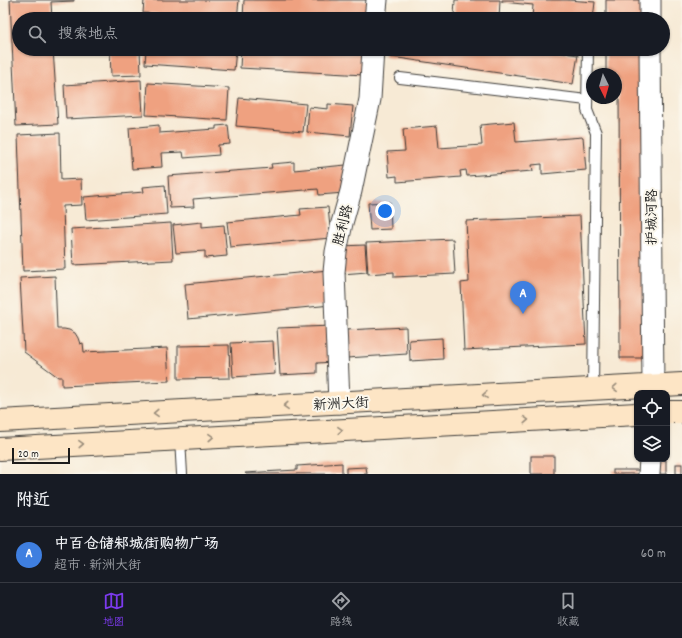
<!DOCTYPE html>
<html lang="zh">
<meta charset="utf-8">
<style>
:root{--surface:#171b24;--page:#242831;--text:#f1f3f6;--muted:#9ea1a6;--line:#363941;--accent:#7c3aed}
body{margin:0;font-family:Dekko,"LXGW WenKai TC",sans-serif;background:var(--page);color:var(--text)}
.controls{position:absolute;right:12px;bottom:12px;display:grid;overflow:hidden;border-radius:8px;box-shadow:0 1px 3px #0004}
.controls button{width:36px;height:36px;display:grid;place-items:center;padding:0;border:0;border-bottom:1px solid var(--line);background:var(--surface);color:var(--text);font:20px sans-serif}
.compass{position:absolute;left:586px;top:68px;width:36px;height:36px;border-radius:50%;background:var(--surface);box-shadow:0 1px 3px #0004;rotate:175deg}
.scale{position:absolute;left:12px;bottom:10px;width:58px;box-sizing:border-box;padding-left:4px;border:2px solid #1c1c1c;border-top:0;font-size:11px;line-height:14px;white-space:nowrap;color:#1c1c1c;-webkit-text-stroke:3px #fbf7ec;paint-order:stroke}
.you{position:absolute;left:385px;top:211px;width:14px;height:14px;margin:-10px;border:3px solid #fff;border-radius:50%;background:#1a73e8;box-shadow:0 0 0 6px #1a73e833}
.badge{display:grid;place-items:center;width:26px;height:26px;border-radius:50%;background:var(--accent);color:#fff;font-size:13px;font-weight:700}
.pin{position:absolute;translate:-50% -33px;filter:drop-shadow(0 1px 2px #0008)}
.pin::after{content:'';position:absolute;top:21px;width:14px;height:12px;background:inherit;clip-path:polygon(0 0,100% 0,50% 100%)}
.list{margin:0;padding:0;list-style:none}
h2{display:flex;justify-content:space-between;align-items:center;height:52px;margin:0;padding:0 16px;font-size:17px}
h2 small{font-size:13px;font-weight:400;color:var(--muted)}
.list li{display:grid;grid-template-columns:26px 1fr auto;gap:12px;align-items:center;box-sizing:border-box;height:56px;padding:0 16px;border-top:1px solid var(--line)}
.list b{display:block;font-size:15px;white-space:nowrap}
.list p{margin:0;font-size:13px;white-space:nowrap;color:var(--muted)}
.list em{font-size:13px;font-style:normal;color:var(--muted)}
.icon{flex:none;width:22px;height:22px;fill:none;stroke:currentColor;stroke-width:2;stroke-linecap:round;stroke-linejoin:round}
.map{position:relative;flex:none;width:682px;height:474px;overflow:hidden}
.search{position:absolute;background:var(--surface);box-shadow:0 1px 3px #0004;left:12px;right:12px;top:12px;height:44px;display:flex;align-items:center;gap:10px;box-sizing:border-box;padding:0 14px;border-radius:22px;color:var(--muted);font-size:15px}
.sheet{height:108px;background:var(--surface)}
nav{display:flex;justify-content:space-around;align-items:center;box-sizing:border-box;height:56px;border-top:1px solid var(--line);background:var(--surface);font-size:11px;color:var(--muted)}
nav a{display:grid;justify-items:center;gap:2px}
nav .on{color:var(--accent)}
.map>svg:first-child{display:block}
.building{fill:#efa180}
.lines{fill:none;stroke-linecap:round;stroke-linejoin:round}
.service-casing{stroke:#3d3b38;stroke-width:12}
.minor-casing{stroke:#3d3b38;stroke-width:23}
.secondary-casing{stroke:#3d3b38;stroke-width:24}
.service{stroke:#fff;stroke-width:10}
.minor{stroke:#fff;stroke-width:21}
.secondary{stroke:#fde5c5;stroke-width:22}
.oneway{stroke:#988b79}
.labels{text-anchor:middle;stroke-width:4;stroke-linejoin:round;paint-order:stroke}
.street-label{font-size:14px;fill:#1c1c1c;stroke:#fbf7ec}
</style>
<div class="map">
<svg width="682" height="474" viewBox="0 0 682 474">
<rect width="100%" height="100%" fill="#fbf7ec"/>
<filter id="ink" filterUnits="userSpaceOnUse"><feTurbulence type="fractalNoise" baseFrequency=".025" numOctaves="2"/><feDisplacementMap in="SourceGraphic" scale="8" xChannelSelector="R" yChannelSelector="G"/><feConvolveMatrix kernelMatrix="1 2 1 2 8 2 1 2 1" color-interpolation-filters="sRGB"/></filter>
<filter id="wash" filterUnits="userSpaceOnUse"><feTurbulence type="fractalNoise" baseFrequency=".012" numOctaves="4" result="noise"/><feDisplacementMap in="SourceGraphic" scale="16" xChannelSelector="R" yChannelSelector="G"/><feGaussianBlur stdDeviation="0.9" result="paint"/><feColorMatrix in="noise" values="0 0 0 0 0 0 0 0 0 0 0 0 0 0 0 0 0 1.4 0 .05"/><feComposite in="paint" operator="in"/></filter>
<g filter="url(#wash)">
<rect width="100%" height="100%" fill="#f7ead5"/>
<g id="blocks">
<!-- building -->
<g class="building">
<polygon points="10,0 74,0 74,1 51,2 52,19 19,19 19,49 53,49 58,124 16,126"/>
<polygon points="144,0 239,0 237,19 143,13"/>
<polygon points="244,0 368,0 367,19 243,18"/>
<polygon points="455,0 500,0 499,19 477,19 477,17 454,15"/>
<polygon points="502,0 567,0 595,2 593,19 532,19 533,5 502,2"/>
<rect x="606" y="0" width="39" height="19"/>
<polygon points="105,16 105,19 76,19 76,18"/>
<polygon points="110,49 140,49 141,75 111,76"/>
<polygon points="146,49 236,49 234,70 145,64"/>
<polygon points="241,49 365,49 364,75 240,68"/>
<polygon points="386,49 538,49 578,55 573,84 385,56"/>
<polygon points="606,49 645,49 645,358 620,358 619,81 616,81 616,74 606,74"/>
<polygon points="141,80 143,115 66,119 64,85"/>
<polygon points="148,83 229,88 227,120 146,115"/>
<polygon points="239,98 306,104 303,132 236,126"/>
<polygon points="328,104 353,106 350,136 307,132 309,107 328,109"/>
<polygon points="514,122 516,142 583,137 586,170 542,174 542,164 532,165 533,171 467,176 466,170 460,171 461,177 397,182 397,176 389,177 387,152 405,151 403,129 437,126 439,148 482,145 480,125"/>
<polygon points="159,125 159,133 216,129 216,126 228,125 230,144 218,145 219,155 184,158 183,152 161,153 162,167 132,169 129,128"/>
<polygon points="60,133 61,180 81,179 82,205 63,206 65,269 23,271 18,135"/>
<polygon points="294,162 294,170 346,165 344,193 319,195 318,189 193,199 194,207 170,208 168,176 272,168 271,164"/>
<polygon points="165,185 167,214 86,220 84,197 144,192 143,187"/>
<polygon points="390,202 391,229 370,230 368,203"/>
<polygon points="328,207 331,238 230,247 227,222 301,215 300,209"/>
<polygon points="580,216 586,344 464,350 461,283 469,282 466,221"/>
<polygon points="202,222 202,227 224,225 227,256 205,258 205,251 176,253 173,225"/>
<polygon points="171,223 173,260 73,265 71,229"/>
<polygon points="453,239 455,274 394,277 394,272 368,274 366,243"/>
<polygon points="365,245 367,272 342,274 341,246"/>
<polygon points="328,270 331,305 188,319 185,284"/>
<polygon points="55,276 57,329 64,329 69,330 75,333 78,338 80,344 83,343 84,352 167,348 169,381 62,386 62,377 58,377 24,352 20,278"/>
<polygon points="333,326 334,362 317,363 317,373 280,375 277,328"/>
<polygon points="406,327 407,354 347,358 346,330"/>
<polygon points="442,338 443,359 410,361 409,340"/>
<polygon points="273,341 275,374 233,377 231,343"/>
<polygon points="229,345 230,378 178,379 178,346"/>
<rect x="531" y="456" width="23" height="18"/>
<rect x="655" y="460" width="11" height="14"/>
<polygon points="342,463 342,474 246,474 245,473 297,470 297,466"/>
<rect x="676" y="464" width="6" height="10"/>
<polygon points="366,467 367,474 346,474 346,468"/>
<rect x="613" y="470" width="26" height="4"/>
</g>
</g>
</g>
<g filter="url(#ink)">
<use href="#blocks" fill-opacity="0" stroke="#3d3b38" stroke-width="1"/>
<g class="lines">
<!-- service casing -->
<g class="service-casing">
<g id="service">
<polyline points="588,49 587,110 596,133 593,389"/>
<polyline points="400,78 587,100"/>
<polyline points="180,439 182,474"/>
</g>
</g>
<!-- minor casing -->
<g class="minor-casing">
<g id="minor">
<polyline points="650,0 650,19"/>
<polyline points="375,19 377,0"/>
<polyline points="650,49 653,386"/>
<polyline points="339,403 334,272 336,252 342,223 351,191 370,99 373,49"/>
<polyline points="649,474 650,459"/>
</g>
</g>
<!-- secondary casing -->
<g class="secondary-casing">
<g id="secondary">
<polyline points="667,412 682,412"/>
<polyline points="0,421 682,384"/>
<polyline points="0,449 637,414"/>
</g>
</g>
<!-- service -->
<use href="#service" class="service"/>
<!-- minor -->
<use href="#minor" class="minor"/>
<!-- secondary -->
<use href="#secondary" class="secondary"/>
</g>
<!-- one-way arrows -->
<defs><path id="oneway-chevron" d="M-2-3.5L2.5 0L-2 3.5" fill="none" stroke-width="1.6" stroke-linecap="round" stroke-linejoin="round"/></defs>
<g class="oneway">
<use href="#oneway-chevron" transform="translate(615 388) rotate(177)"/>
<use href="#oneway-chevron" transform="translate(485 395) rotate(177)"/>
<use href="#oneway-chevron" transform="translate(286 406) rotate(177)"/>
<use href="#oneway-chevron" transform="translate(156 413) rotate(177)"/>
<use href="#oneway-chevron" transform="translate(526 420) rotate(-3)"/>
<use href="#oneway-chevron" transform="translate(340 430) rotate(-3)"/>
<use href="#oneway-chevron" transform="translate(211 437) rotate(-3)"/>
<use href="#oneway-chevron" transform="translate(81 444) rotate(-3)"/>
</g>
</g>
<g class="labels">
<!-- street labels -->
<g class="street-label">
<text transform="translate(651 217) rotate(-90)" y="5">护城河路</text>
<text transform="translate(342 225) rotate(-76)" y="5">胜利路</text>
<text transform="translate(341 403) rotate(-3)" y="5">新洲大街</text>
</g>
</g>
</svg>
<div class="controls">
<button><svg class="icon" aria-label="locate" viewBox="0 0 24 24"><circle cx="12" cy="12" r="6"/><path d="M12 2v4M12 18v4M2 12h4M18 12h4"/></svg></button>
<button><svg class="icon" aria-label="layers" viewBox="0 0 24 24"><path d="M12 4l9 5-9 5-9-5zM3 14l9 5 9-5"/></svg></button>
</div>
<svg class="compass" viewBox="-18 -18 36 36"><path d="M0-13l5 13h-10z" fill="#e53935"/><path d="M0 13l5-13h-10z" fill="#9ea1a6"/></svg>
<div class="scale">20 m</div>
<div class="you"></div>
<div class="pin badge" style="left:523px;top:314px;background:#3f7fe0">A</div>
<div class="search"><svg class="icon" aria-label="search" viewBox="0 0 24 24"><circle cx="10" cy="10" r="6"/><path d="M15 15l6 6"/></svg>搜索地点</div>
</div>
<section class="sheet">
<h2>附近<small></small></h2>
<ul class="list">
<li><span class="badge" style="background:#3f7fe0">A</span><div><b>中百仓储邾城街购物广场</b><p>超市 · 新洲大街</p></div><em>60 m</em></li>
</ul>
</section>
<nav>
<a class="on"><svg class="icon" aria-label="map" viewBox="0 0 24 24"><path d="M3 6l6-2 6 2 6-2v14l-6 2-6-2-6 2zM9 4v14M15 6v14"/></svg>地图</a>
<a><svg class="icon" aria-label="directions" viewBox="0 0 24 24"><path d="M12 3l9 9-9 9-9-9zM9 14v-3h6M13 9l2 2-2 2"/></svg>路线</a>
<a><svg class="icon" aria-label="saved" viewBox="0 0 24 24"><path d="M7 4h10v16l-5-4-5 4z"/></svg>收藏</a>
</nav>
